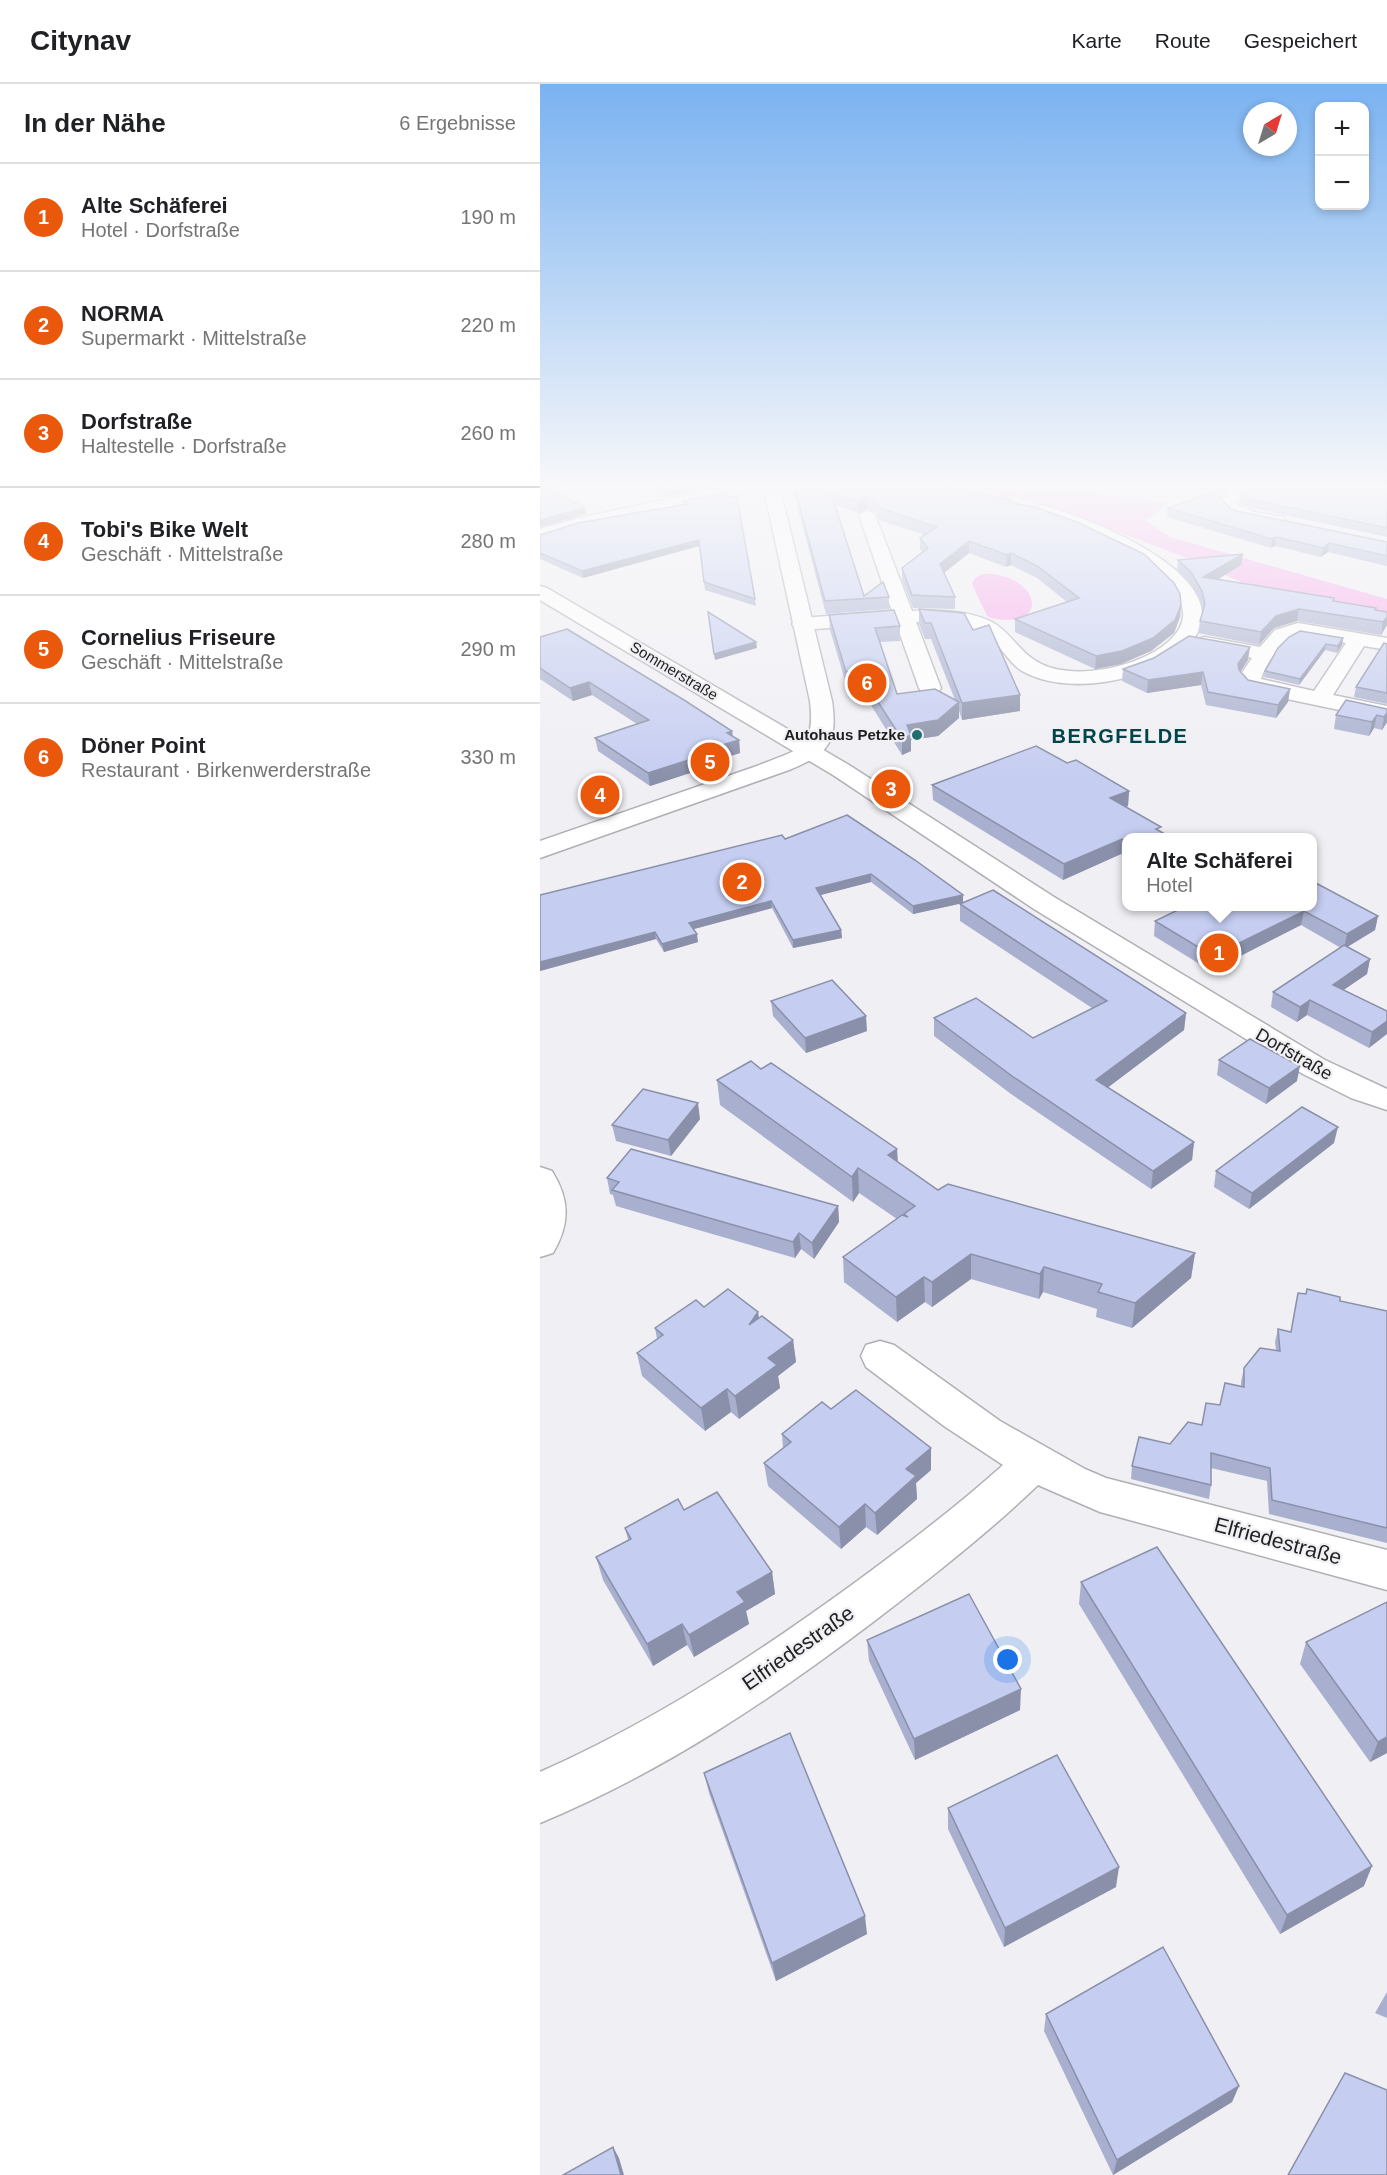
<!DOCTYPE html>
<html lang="de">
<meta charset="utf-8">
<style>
:root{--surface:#fff;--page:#f6f6f6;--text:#202124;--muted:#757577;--line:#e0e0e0;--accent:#ea580c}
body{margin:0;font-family:Arial,sans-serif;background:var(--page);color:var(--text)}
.controls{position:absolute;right:18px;top:18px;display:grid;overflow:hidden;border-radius:12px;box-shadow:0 3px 9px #0003}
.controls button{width:54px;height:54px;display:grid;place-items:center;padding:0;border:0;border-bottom:2px solid var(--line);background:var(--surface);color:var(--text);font:30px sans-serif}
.compass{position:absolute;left:703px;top:18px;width:54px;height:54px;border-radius:50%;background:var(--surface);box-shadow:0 3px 9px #0003;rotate:38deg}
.you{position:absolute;left:468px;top:1576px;width:21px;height:21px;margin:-15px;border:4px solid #fff;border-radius:50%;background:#1a73e8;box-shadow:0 0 0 9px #1a73e833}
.badge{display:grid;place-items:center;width:39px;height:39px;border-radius:50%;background:var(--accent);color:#fff;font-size:20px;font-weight:700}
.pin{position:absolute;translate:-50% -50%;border:3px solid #fff;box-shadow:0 2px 6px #0006}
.popup{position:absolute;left:582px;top:749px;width:195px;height:78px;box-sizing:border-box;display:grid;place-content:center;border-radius:12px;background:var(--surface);filter:drop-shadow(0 2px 4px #0005);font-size:20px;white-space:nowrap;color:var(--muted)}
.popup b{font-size:22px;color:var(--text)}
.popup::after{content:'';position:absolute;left:50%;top:100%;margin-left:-12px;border:12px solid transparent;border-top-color:var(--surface)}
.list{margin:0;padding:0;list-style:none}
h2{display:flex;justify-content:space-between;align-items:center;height:78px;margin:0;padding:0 24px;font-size:26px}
h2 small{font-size:20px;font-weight:400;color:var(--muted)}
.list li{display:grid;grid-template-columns:39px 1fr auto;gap:18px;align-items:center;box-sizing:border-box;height:108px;padding:0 24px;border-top:2px solid var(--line)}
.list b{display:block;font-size:22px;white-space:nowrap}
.list p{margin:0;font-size:20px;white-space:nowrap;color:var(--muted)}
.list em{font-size:20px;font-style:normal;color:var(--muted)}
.map{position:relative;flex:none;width:847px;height:2091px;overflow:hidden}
header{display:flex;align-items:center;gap:36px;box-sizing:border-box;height:84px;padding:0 30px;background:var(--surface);border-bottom:2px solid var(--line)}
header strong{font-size:28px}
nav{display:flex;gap:33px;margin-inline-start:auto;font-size:21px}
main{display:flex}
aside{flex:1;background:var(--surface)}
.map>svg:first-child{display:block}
.green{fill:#f9a9ea}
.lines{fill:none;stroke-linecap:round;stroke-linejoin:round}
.street-casing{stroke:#b0afb4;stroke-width:3}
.primary-casing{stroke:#b0afb4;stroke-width:3}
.street{fill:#fff;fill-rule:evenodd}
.primary{fill:#fff;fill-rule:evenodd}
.wall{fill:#a9b0cf}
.shaded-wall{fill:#8a90a9}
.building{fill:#c5cdf1;stroke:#8a90a9;stroke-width:1.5}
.poi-dot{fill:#216d70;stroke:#f0eff4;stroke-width:2}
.labels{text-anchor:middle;stroke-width:4.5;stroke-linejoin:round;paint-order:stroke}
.far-street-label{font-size:15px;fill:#1f1f20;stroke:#f0eff4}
.far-poi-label{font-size:15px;font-weight:bold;fill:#1f1f20;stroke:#f0eff4;text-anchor:end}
.street-label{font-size:18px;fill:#1f1f20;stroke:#f0eff4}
.far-district-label{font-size:20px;font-weight:bold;letter-spacing:1.5px;fill:#014548;stroke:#f0eff4}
.near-street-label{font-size:21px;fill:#1f1f20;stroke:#f0eff4}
</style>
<header>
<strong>Citynav</strong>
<nav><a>Karte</a><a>Route</a><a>Gespeichert</a></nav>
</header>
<main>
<aside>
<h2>In der Nähe<small>6 Ergebnisse</small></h2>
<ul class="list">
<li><span class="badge">1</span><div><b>Alte Schäferei</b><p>Hotel · Dorfstraße</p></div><em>190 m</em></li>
<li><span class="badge">2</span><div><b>NORMA</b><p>Supermarkt · Mittelstraße</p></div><em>220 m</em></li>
<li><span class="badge">3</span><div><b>Dorfstraße</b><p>Haltestelle · Dorfstraße</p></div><em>260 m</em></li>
<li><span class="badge">4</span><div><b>Tobi's Bike Welt</b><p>Geschäft · Mittelstraße</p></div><em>280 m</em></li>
<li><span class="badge">5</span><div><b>Cornelius Friseure</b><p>Geschäft · Mittelstraße</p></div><em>290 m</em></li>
<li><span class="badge">6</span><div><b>Döner Point</b><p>Restaurant · Birkenwerderstraße</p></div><em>330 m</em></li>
</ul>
</aside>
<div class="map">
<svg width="847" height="2091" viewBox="0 0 847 2091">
<rect width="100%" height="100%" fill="#f0eff4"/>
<!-- green -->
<g class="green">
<polygon points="417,401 565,401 563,410 628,419 606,437 630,453 847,515 847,538 701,498 650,475 518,425 480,415 416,404"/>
<path d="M443 490C459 488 491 498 492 520 492 539 458 538 447 532L432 500 435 494Z"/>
</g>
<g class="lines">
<!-- street casing -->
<g class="street-casing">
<g id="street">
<polygon points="192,401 225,401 217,406 39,444 0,456 0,445 35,435"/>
<path d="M691 401H707L696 419 698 421 714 428 743 433 746 437 743 441C724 445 690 436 679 420Z"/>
<path d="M501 421C547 432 721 500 642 567 605 598 525 612 482 587 472 581 465 569 457 561 434 539 406 538 376 538L401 604 398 609 390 610 382 609 379 604 356 539 262 546 255 544 252 540 255 536 262 534 352 527 319 431 327 426 335 431 372 527C398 526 428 526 452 538 470 548 479 567 496 577 530 599 600 583 628 558 693 501 531 441 495 430L493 426Z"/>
<polygon points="0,502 7,504 309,681 514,813 785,976 847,1005 847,1026 811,1014 763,990 494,825 293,691 0,516"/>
<path d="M758 539 847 554V566L824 562 793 611 847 622V636L708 607 699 597V593L712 574 658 563 655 559 658 555 665 553 720 563 735 546ZM759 551 806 559 774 607 721 595C726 579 742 556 759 551Z"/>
<path d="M0 1083 12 1087C30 1116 30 1140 13 1169L0 1173Z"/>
<path d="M340 1257 354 1261 460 1337 545 1385 566 1394 847 1466V1506L560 1428 498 1401C448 1449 393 1492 337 1535 232 1615 123 1688 0 1739V1688C111 1639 211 1574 309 1503 362 1464 414 1425 463 1381L404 1342 326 1283 321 1272 326 1261Z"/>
</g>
</g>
<!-- primary casing -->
<g class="primary-casing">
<path id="primary" d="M223 401H239L292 617C298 659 288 670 249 686L0 774V757L217 682C258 665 276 667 270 617Z"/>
</g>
<!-- street -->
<use href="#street" class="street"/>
<!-- primary -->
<use href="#primary" class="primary"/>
</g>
<!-- wall -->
<g class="wall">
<polygon points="109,401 179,401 127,413"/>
<polygon points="254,401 397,401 472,416 472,419 641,521 640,533 634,549 611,567 581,580 555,585 475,548 475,535 527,518 497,494 471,481 466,483 429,469 404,489 415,513 415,525 373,524 362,496 362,484 382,468 380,465 380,454 385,451 339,436 336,429 328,424 318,429 295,421 324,512 349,513 349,525 286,530 254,410"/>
<polygon points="664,401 689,401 686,405"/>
<polygon points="847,401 847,453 704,422 699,418 700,410"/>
<polygon points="184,412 215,515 216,522 165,506 159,462 43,494 0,475 0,451 144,420 143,417"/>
<polygon points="681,413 680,414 692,426 847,458 847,482 788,468 781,473 735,462 731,464 627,433 628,424"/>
<polygon points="703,470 701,481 678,495 794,514 794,517 847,528 847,541 841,551 757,537 734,544 719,561 658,549 660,537 663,527 661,518 650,500 637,487 638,476"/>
<polygon points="379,525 433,546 480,611 480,627 422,636 419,627 419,634 398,652 371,656 371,667 362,671 319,602 307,603 290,546 289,531 360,542 360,557 340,558 357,610 415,616 391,555 385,555 379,540"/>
<polygon points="0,553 192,647 193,653 199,656 200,669 187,673 187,677 110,702 58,667 55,654 97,640 52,611 33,617 0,595"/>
<polygon points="749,553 803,554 802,561 797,569 785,566 759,601 724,593 725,587"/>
<polygon points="847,560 847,620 814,613 816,603"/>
<polygon points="614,574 708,576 700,587 708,596 750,605 748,618 736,634 666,621 661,601 607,609 582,597 583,585"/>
<polygon points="847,625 847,638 842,646 834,644 829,652 794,645 796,631"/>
<polygon points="527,679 589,707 588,722 586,723 586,773 581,770 523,796 393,716 392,701"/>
<polygon points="245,755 423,819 646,929 644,946 568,1003 654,1058 652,1076 611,1105 471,1010 394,952 394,934 493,954 552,924 420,837 420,820 423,819 373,830 331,798 280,811 301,846 302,854 253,864 232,824 154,845 158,858 124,868 116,855 0,887"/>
<polygon points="694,822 838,832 835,846 807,863 830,875 827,890 803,906 847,927 829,964 767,931 757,938 731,923 733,908 801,864 761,841 671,887 614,852 615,837 684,828"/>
<polygon points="231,917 327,947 266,969 233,932"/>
<polygon points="679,976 757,997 726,1020 677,991"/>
<polygon points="221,985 357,1065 358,1078 398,1106 655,1169 651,1194 592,1244 556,1233 557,1225 503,1208 499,1215 431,1195 392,1223 385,1218 357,1238 304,1198 303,1173 357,1135 319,1109 313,1118 180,1021 177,996"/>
<polygon points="160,1035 131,1072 76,1057 72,1041"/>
<polygon points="794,1059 709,1125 674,1103 676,1087"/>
<polygon points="67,1094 298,1122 299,1138 274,1175 261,1165 255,1174 76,1122 73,1111 70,1110"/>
<polygon points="758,1209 847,1227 847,1459 729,1430 727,1397 671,1384 671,1401 669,1415 591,1395 592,1382 662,1341 680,1321 701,1303 701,1298 704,1284 736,1266 735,1258 738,1245 751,1248"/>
<polygon points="164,1223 218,1228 219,1234 253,1256 256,1278 238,1292 240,1304 199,1335 191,1328 165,1347 102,1292 97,1269 117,1255 115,1244"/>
<polygon points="291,1325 391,1386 376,1399 377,1415 337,1451 326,1443 301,1465 228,1402 224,1379 243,1364 242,1350"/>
<polygon points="144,1426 232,1488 235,1510 206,1527 209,1540 154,1573 147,1561 113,1582 63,1496 56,1473 88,1456 85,1444"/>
<polygon points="541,1498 824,1802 740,1850 539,1520"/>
<polygon points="847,1518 847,1669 830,1678 760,1580 766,1558"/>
<polygon points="327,1556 480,1626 375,1676 329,1577"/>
<polygon points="164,1689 327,1850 236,1897 169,1709"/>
<polygon points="408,1724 576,1803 464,1863 408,1745"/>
<polygon points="847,1908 847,1934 835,1929"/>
<polygon points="506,1930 699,2002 692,2018 573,2091 504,1947"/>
</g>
<!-- shaded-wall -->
<g class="shaded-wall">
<polygon points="17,401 17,404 3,408 2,402"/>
<polygon points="146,401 179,401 127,413 126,406"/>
<polygon points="328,413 328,424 318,429 317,418"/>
<polygon points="45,424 46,430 0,443 0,436"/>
<polygon points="736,453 735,462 731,464 732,455"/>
<polygon points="159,456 159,462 43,494 42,487"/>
<polygon points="429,457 429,469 400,492 400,480"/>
<polygon points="789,459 788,468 781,473 783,464"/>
<polygon points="471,469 471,481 466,483 467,471"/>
<polygon points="703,470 701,481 662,505 663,493"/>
<polygon points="641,521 640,533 634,549 611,567 581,580 555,585 556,572"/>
<polygon points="759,525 757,537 734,544 719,561 721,548 736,532"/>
<polygon points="847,533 847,541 841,551 843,538"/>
<polygon points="803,554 802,561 797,569 798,562"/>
<polygon points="216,558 217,564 175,576 174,570"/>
<polygon points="786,560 785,566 759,601 760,595"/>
<polygon points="710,563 708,576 697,593 698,580"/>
<polygon points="663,588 661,601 607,609 608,596"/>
<polygon points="49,598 52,611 33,617 30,604"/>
<polygon points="750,605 748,618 736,634 738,621"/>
<polygon points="480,611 480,627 422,636 422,619"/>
<polygon points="419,618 419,634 398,652 371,656 371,667 362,671 362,655 367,641"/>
<polygon points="847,629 847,638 842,646 844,633"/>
<polygon points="837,631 834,644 829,652 832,638"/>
<polygon points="192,647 193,658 199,656 200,669 187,673 187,677 110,702 108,689 187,649"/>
<polygon points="589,707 588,722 569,729 570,714"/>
<polygon points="582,755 581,770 523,796 524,780"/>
<polygon points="331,790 331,798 277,812 276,804"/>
<polygon points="423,811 423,819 373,830 373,822"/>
<polygon points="231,817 232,824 150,846 149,839"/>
<polygon points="764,827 761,841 671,887 673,872"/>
<polygon points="838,832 835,846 804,865 807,850"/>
<polygon points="301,846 302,854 253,864 253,856"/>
<polygon points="115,848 116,855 0,887 0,878"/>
<polygon points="157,850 158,858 124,868 122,860"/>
<polygon points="830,875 827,890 789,916 793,901"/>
<polygon points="770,916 767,931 757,938 760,923"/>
<polygon points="646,929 644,946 554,1014 556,996"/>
<polygon points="326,932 327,947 266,969 265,954"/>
<polygon points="847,937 847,950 829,964 832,948"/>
<polygon points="760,982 757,997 726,1020 729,1004"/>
<polygon points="158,1019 160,1035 131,1072 128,1056"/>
<polygon points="798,1043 794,1059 709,1125 712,1109"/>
<polygon points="654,1058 652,1076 611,1105 613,1087"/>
<polygon points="357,1065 358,1090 348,1071"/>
<polygon points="318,1084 319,1109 313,1118 312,1093"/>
<polygon points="298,1122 299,1138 274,1175 272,1159"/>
<polygon points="259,1149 261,1165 255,1174 253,1158"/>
<polygon points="655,1169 651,1194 592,1244 595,1219"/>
<polygon points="431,1170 431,1195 392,1223 392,1198"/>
<polygon points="504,1183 503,1208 499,1215 500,1190"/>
<polygon points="384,1193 385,1218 357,1238 356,1213"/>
<polygon points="218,1228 221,1251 209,1241"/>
<polygon points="253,1256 256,1278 238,1292 240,1304 199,1335 195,1312 228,1274"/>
<polygon points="187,1305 191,1328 165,1347 161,1324"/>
<polygon points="391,1364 391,1386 376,1399 377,1415 337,1451 335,1429 366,1385"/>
<polygon points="325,1420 326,1443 301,1465 299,1443"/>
<polygon points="232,1488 235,1510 206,1527 209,1540 154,1573 149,1551 197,1508"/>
<polygon points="142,1540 147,1561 113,1582 107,1560"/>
<polygon points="481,1605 480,1626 375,1676 374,1655"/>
<polygon points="847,1653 847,1669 830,1678 838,1658"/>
<polygon points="832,1782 824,1802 740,1850 747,1831"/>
<polygon points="579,1783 576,1803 464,1863 465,1844"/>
<polygon points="325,1832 327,1850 236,1897 232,1879"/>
<polygon points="699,2002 692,2018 573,2091 577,2076"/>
<polygon points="73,2063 79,2074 84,2091 81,2091"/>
</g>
<!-- building -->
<g class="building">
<polygon points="0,401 3,401 45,424 0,436"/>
<polygon points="119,401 146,401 126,406"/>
<polygon points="254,401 397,401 472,416 469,418 497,424 537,438 604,470 634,499 640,510 641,521 635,536 613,554 582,567 556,572 475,535 539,514 497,482 471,469 467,471 429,457 400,480 415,513 372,511 362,484 388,464 380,454 397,443 339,424 336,418 328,413 317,418 291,409 324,512 343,498 349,513 285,517"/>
<polygon points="705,401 847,401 847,444 705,414 700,410"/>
<polygon points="682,405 678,412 692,426 847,458 847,472 789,459 783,464 736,453 732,455 628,424"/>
<polygon points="184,409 184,412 197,413 215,515 164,498 159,456 42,487 0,469 0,451 38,439 147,420 143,417"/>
<polygon points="703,470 663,493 794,514 793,517 836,524 835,526 847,528 847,533 843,538 759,525 736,532 721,548 660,537 665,520 662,507 651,488 638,476"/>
<polygon points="379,525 424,529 433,546 449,541 480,611 422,619 391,539 385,539"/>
<polygon points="354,526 360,542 335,544 357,610 395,605 419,618 398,636 367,641 371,651 362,655 318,587 306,588 289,531"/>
<polygon points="168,528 216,558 174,570"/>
<polygon points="27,545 144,616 192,647 187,649 199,656 182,661 186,664 108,689 55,654 109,636 49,598 30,604 0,584 0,553"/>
<polygon points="760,547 803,554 798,562 786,560 760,595 725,587 738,564 749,553"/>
<polygon points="649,552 710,563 698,580 699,586 708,596 750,605 738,621 668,608 663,588 608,596 583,585 614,574"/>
<polygon points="844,559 847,560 847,609 816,603"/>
<polygon points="806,616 847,625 847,629 844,633 837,631 832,638 796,631"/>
<polygon points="496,662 527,679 536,676 589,707 570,714 621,743 616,745 630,753 586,753 586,757 582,755 524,780 392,701"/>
<polygon points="307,731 375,776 423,811 373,822 331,790 276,804 301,846 253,856 231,817 149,839 157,850 122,860 115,848 0,878 0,811 242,751 245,755"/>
<polygon points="772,797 838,832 807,850 764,827 673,872 615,837 646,822 675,822 684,828 694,822 772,822"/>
<polygon points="453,806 646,929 556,996 654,1058 613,1087 472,992 394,934 436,914 493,954 567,917 420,820"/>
<polygon points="804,861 830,875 793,901 847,927 847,937 832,948 770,916 760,923 733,908"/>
<polygon points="292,896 326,932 265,954 231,917"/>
<polygon points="710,955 760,982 729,1004 679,976"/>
<polygon points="211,977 221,985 231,979 357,1065 348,1071 398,1106 408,1100 655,1169 595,1219 558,1208 562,1200 504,1183 500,1190 431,1170 392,1198 384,1193 356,1213 303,1173 362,1131 368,1133 364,1130 375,1122 318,1084 312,1093 177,996"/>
<polygon points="103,1005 158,1019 128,1056 72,1041"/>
<polygon points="762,1023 798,1043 712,1109 676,1087"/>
<polygon points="91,1065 298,1122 272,1159 259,1149 253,1158 72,1106 79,1098 67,1094"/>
<polygon points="188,1205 218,1228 209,1241 222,1232 253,1256 228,1274 237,1281 195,1312 187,1305 161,1324 97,1269 123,1251 115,1244 156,1216 164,1223"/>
<polygon points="767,1205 800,1213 800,1217 847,1227 847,1444 732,1416 730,1384 671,1369 671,1401 592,1382 599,1353 630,1360 648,1338 662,1341 666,1319 680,1321 685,1299 704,1303 704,1284 720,1264 740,1267 738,1245 751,1248 758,1209 766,1210"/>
<polygon points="316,1306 391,1364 366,1385 376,1392 335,1429 325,1420 299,1443 224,1379 251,1358 242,1350 282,1318 291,1325"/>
<polygon points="177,1408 232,1488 197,1508 205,1518 149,1551 142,1540 107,1560 56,1473 91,1455 85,1444 138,1415 144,1426"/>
<polygon points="617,1463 832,1782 747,1831 541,1498"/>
<polygon points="429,1510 481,1605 374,1655 327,1556"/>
<polygon points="847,1518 847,1653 838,1658 766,1558"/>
<polygon points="250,1649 325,1832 232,1879 164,1689"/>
<polygon points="517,1671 579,1783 465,1844 408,1724"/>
<polygon points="623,1863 699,2002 577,2076 506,1930"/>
<polygon points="805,1989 847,2006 847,2091 748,2091"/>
<polygon points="73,2063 81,2091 23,2091"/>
</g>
<!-- sky -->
<linearGradient id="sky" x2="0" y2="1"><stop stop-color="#7ab2f1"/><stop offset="0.58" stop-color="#f8f8fa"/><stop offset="1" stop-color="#f8f8fa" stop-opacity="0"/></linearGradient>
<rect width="847" height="694" fill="url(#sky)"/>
<!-- markers -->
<circle class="poi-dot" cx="377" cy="651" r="6"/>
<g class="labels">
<!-- far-street labels -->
<g class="far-street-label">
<text transform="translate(134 587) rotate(31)" y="5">Sommerstraße</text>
</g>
<!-- far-poi labels -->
<g class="far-poi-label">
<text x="365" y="656">Autohaus Petzke</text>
</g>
<!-- street labels -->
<g class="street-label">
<text transform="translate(754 970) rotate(30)" y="6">Dorfstraße</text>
</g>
<!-- far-district labels -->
<g class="far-district-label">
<text x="580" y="659">BERGFELDE</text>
</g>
<!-- near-street labels -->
<g class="near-street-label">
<text transform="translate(738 1457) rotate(15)" y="7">Elfriedestraße</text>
<text transform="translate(258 1564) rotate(-35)" y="7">Elfriedestraße</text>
</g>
</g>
</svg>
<div class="controls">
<button>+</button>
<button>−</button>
</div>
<svg class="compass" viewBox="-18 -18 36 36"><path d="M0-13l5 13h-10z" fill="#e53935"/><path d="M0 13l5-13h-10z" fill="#757577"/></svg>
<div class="you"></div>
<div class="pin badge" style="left:679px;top:869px">1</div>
<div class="popup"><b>Alte Schäferei</b>Hotel</div>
<div class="pin badge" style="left:202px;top:798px">2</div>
<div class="pin badge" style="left:351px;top:705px">3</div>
<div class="pin badge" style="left:60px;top:711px">4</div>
<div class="pin badge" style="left:170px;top:678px">5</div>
<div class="pin badge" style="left:327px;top:599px">6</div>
</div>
</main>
